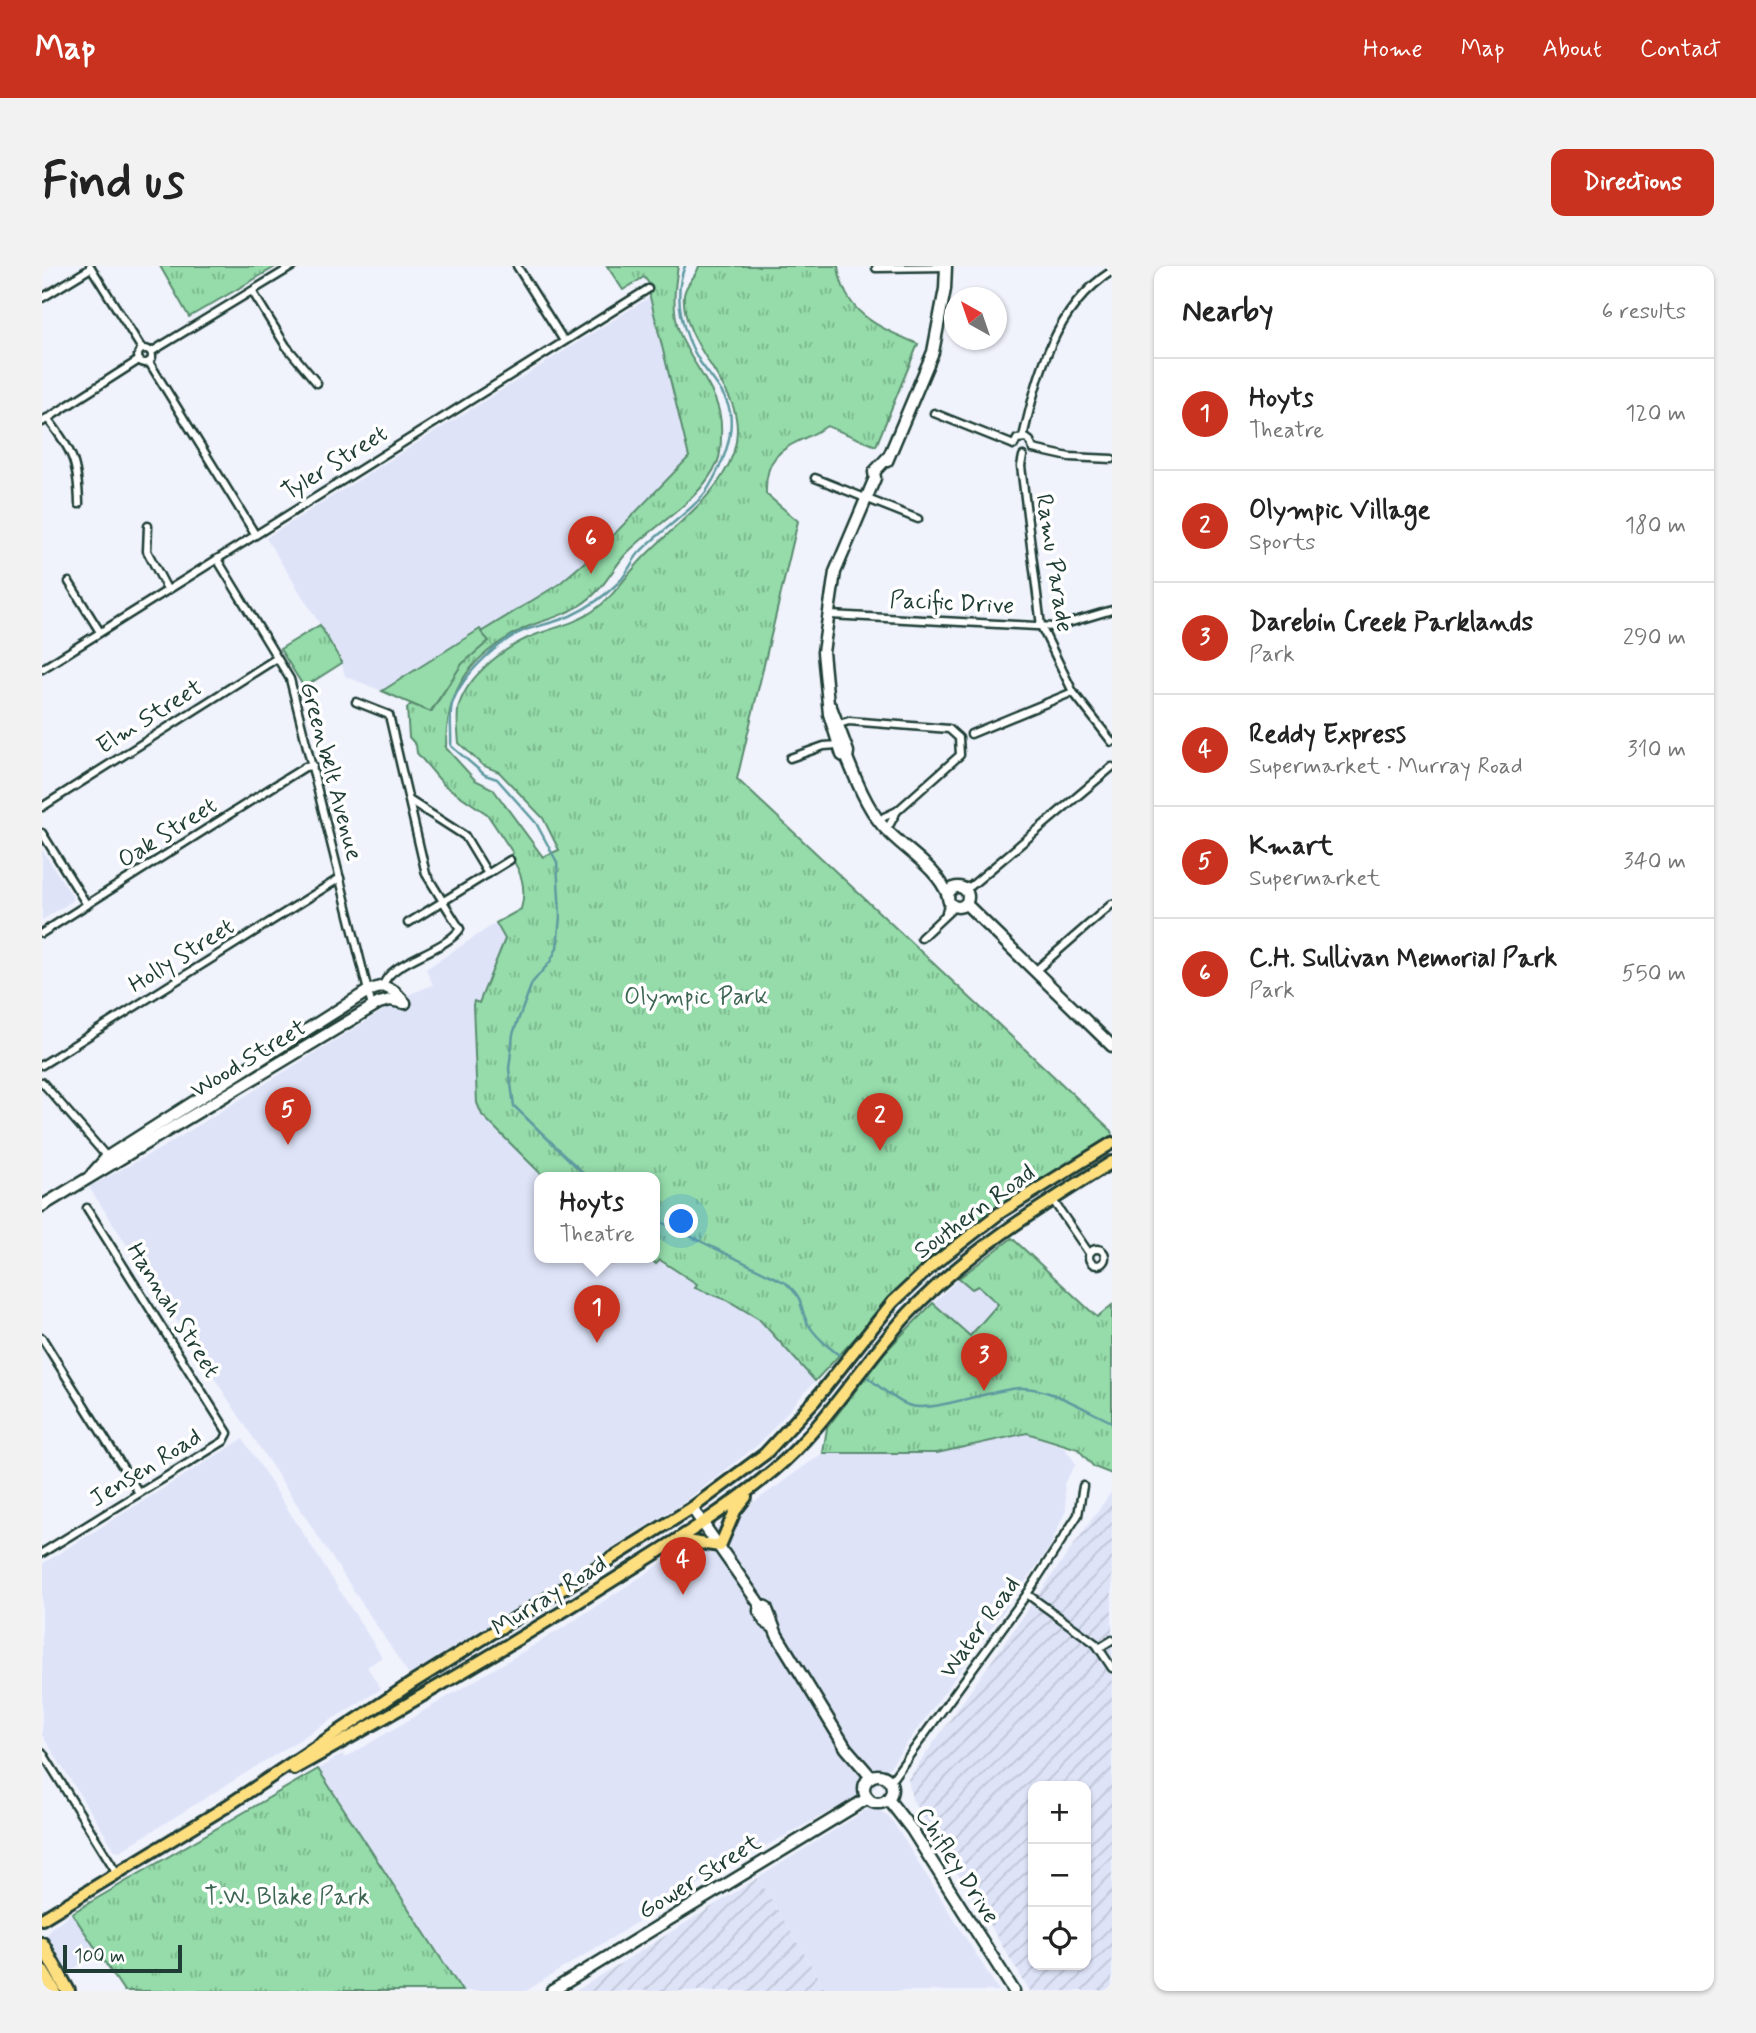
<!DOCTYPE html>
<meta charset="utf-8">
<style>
:root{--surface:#fff;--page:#f2f2f2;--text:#222;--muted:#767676;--line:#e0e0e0;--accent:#c8321e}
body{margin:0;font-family:Mynerve,sans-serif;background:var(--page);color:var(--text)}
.controls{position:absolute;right:21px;bottom:21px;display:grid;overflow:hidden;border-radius:14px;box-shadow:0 2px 5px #0004}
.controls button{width:63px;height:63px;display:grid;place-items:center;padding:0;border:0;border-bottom:2px solid var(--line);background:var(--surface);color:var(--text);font:35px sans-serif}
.compass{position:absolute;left:902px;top:21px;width:63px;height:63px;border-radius:50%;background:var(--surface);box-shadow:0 2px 5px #0004;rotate:320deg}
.scale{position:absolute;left:21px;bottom:18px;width:119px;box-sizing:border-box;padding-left:7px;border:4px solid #1f3d34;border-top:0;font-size:19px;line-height:24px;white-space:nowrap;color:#1f3d34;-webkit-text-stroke:5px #fff;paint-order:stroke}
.you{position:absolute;left:640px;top:956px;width:24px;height:24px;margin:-18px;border:5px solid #fff;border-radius:50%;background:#1a73e8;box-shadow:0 0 0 10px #1a73e833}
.badge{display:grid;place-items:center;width:46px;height:46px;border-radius:50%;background:var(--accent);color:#fff;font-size:23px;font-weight:700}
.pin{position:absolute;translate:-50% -58px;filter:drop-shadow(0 2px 4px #0008)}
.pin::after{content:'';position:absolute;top:37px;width:24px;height:21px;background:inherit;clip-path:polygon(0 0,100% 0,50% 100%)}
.popup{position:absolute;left:492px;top:906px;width:126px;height:91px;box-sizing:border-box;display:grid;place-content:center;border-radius:14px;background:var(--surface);filter:drop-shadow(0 2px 5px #0005);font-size:23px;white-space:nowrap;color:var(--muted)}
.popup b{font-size:26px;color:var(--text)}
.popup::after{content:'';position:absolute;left:50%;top:100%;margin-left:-14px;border:14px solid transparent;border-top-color:var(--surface)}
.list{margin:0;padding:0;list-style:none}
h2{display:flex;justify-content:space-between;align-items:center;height:91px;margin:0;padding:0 28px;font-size:30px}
h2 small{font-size:23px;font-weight:400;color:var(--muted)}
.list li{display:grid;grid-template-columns:46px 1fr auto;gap:21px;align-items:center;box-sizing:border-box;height:112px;padding:0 28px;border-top:2px solid var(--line)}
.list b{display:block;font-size:26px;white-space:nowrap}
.list p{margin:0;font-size:23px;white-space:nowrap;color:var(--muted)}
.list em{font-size:23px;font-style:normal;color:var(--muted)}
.icon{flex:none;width:38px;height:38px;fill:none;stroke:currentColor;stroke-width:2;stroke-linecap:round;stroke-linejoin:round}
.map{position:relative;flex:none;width:1070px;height:1725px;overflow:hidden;border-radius:14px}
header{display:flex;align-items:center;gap:42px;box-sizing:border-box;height:98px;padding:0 35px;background:var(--accent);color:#fff}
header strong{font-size:33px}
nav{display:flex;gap:38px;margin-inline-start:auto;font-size:24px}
.intro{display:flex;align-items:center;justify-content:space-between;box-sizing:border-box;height:168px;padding:0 42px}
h1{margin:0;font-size:49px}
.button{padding:18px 32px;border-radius:14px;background:var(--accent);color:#fff;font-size:24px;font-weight:700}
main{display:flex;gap:42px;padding:0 42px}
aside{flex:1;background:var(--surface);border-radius:14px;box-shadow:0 2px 5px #0004}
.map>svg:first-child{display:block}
.built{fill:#dee3f8}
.industrial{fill:url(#industrial-furrows);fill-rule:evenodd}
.green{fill:#95dcaa;stroke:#5a8c6f;stroke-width:2}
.park{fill:url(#park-tufts);stroke:#5a8c6f;stroke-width:2}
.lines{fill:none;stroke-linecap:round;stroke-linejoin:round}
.stream{stroke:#5f9aa0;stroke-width:2.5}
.street-casing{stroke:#1f3d34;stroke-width:11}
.secondary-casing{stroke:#1f3d34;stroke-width:15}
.primary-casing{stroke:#1f3d34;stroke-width:16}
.highway-casing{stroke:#1f3d34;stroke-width:18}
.street{stroke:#fff;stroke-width:6}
.secondary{stroke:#fff;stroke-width:10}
.primary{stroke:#fddf80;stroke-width:10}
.highway{stroke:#fddf80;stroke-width:12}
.labels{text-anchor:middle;stroke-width:7;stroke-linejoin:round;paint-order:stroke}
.street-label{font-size:24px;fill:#1f3d34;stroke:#fff}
.park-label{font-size:24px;fill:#3c6552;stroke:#fff}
</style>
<header>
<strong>Map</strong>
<nav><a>Home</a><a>Map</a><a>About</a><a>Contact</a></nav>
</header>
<div class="intro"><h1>Find us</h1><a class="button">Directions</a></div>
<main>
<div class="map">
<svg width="1070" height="1725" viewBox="0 0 1070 1725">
<defs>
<pattern id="industrial-furrows" width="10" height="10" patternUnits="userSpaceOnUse" patternTransform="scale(1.75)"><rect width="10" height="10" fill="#dee3f8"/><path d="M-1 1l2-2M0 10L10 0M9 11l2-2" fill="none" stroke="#bec4d5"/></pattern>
<pattern id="park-tufts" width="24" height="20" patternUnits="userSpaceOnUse" patternTransform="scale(1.75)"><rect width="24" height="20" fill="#95dcaa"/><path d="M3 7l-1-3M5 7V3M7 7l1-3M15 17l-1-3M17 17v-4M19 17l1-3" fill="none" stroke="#79b48b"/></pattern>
</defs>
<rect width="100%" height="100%" fill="#f0f2fc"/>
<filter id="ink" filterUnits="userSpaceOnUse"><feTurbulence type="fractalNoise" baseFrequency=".0143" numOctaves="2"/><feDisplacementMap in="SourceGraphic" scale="14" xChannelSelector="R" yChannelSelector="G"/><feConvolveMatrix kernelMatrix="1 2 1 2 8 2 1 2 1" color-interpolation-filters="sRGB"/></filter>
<g filter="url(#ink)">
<!-- built -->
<g class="built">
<polygon points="608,31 634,120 648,191 558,283 517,318 340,425 303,410 298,390 224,272"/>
<polygon points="0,584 30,630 30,635 0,654"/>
<polygon points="454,657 463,673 437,737 430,747 435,837 444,853 502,911 497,911 497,991 607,991 614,998 617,994 655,1018 654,1023 685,1034 717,1053 773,1115 717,1178 641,1237 367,1409 47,921 123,880 366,729 391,719 384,703"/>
<polygon points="917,1012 930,1023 935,1020 956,1038 927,1070 891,1038"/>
<polygon points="985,1167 1022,1181 1034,1198 1022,1217 1024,1244 1006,1284 833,1521 679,1604 484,1725 420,1725 276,1503 300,1488 303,1492 524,1360 708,1239 781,1187 895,1187"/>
<polygon points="201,1173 340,1391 325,1401 339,1423 78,1585 73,1584 0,1469 0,1298"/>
<polygon points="826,1543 837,1544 849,1553 957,1725 785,1725 716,1612"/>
<polygon points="30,1647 57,1686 27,1706 4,1672 8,1663"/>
</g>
<!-- industrial -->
<g class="industrial">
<path d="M1070 1225V1725H988L870 1533 866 1513ZM991 1520H1044V1699H991Z"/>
<polygon points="716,1612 785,1725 534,1725"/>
</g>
<!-- green -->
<polygon class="green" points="438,363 447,375 420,399 388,446 340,425"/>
<!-- park -->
<g class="park">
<polygon points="118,0 235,0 147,51"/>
<path d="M565 0H636C632 24 630 45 638 68 652 105 682 127 679 169 679 177 679 187 676 195 657 238 613 257 583 289 566 309 562 324 537 340 520 351 501 354 483 362 429 389 404 422 404 482L433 514 451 523 501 591 517 584 501 552 457 506 440 499 417 477C416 465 414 450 417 439 427 408 464 380 493 369 513 361 533 358 551 345 573 330 584 309 602 291 641 250 713 206 691 140 678 105 639 68 642 29 644 16 654 12 657 0H796C802 48 836 61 876 78L834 180 785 160C753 181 722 179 724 228L756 255 695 513 1070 865V872L945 951 843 1040 773 1115 717 1053 685 1034 653 1022 655 1018 618 994 614 998 607 991H613V911H502L440 849 435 837 431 739 432 735 437 737 463 673 454 657 479 643C485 621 479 606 468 589L471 587 445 548 402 519 375 487 374 479 367 471 365 442 369 438 389 446 420 398 447 375 439 366 517 318 558 283 647 191 608 31 609 20 602 11 581 24Z"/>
<polygon points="278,359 300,397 262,421 238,383"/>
<polygon points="970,972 1055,1051 1070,1039 1070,1208 1052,1201 1036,1183 985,1167 895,1187 781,1187 785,1162 843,1086 891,1037 928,1070 956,1038 936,1020 930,1023 917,1012"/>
<polygon points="276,1503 420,1725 82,1725 30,1647"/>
</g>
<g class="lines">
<!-- stream -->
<g class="stream">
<path d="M545 911 472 840 467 803 471 768 490 717 508 696 515 682 518 650 515 596 494 557 455 513 443 509 409 480C410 467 407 449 410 438 420 408 462 368 493 361 504 358 517 355 528 350 545 342 563 330 576 317 585 309 589 296 597 287 615 267 655 242 667 221 680 199 692 171 688 146 684 127 669 112 658 96 641 68 630 31 643 0"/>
<path d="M613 953 744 1017C764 1036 755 1035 765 1056 773 1071 789 1083 802 1093"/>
<path d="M821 1108C834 1117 851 1134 866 1139 890 1148 949 1123 978 1122 1008 1121 1043 1144 1070 1156"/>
</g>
<!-- street casing -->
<g class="street-casing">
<g id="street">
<polyline points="48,0 100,83"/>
<polyline points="475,0 522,75"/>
<polyline points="834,2 904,1"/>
<polyline points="210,25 244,80 275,117"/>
<polyline points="0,32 49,2"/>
<circle cx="103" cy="90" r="7"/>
<polyline points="109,86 251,0"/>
<polyline points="107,96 213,268"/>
<polyline points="892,147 972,179"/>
<path d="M5 152C31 185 36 197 37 238"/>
<polyline points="0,156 97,94"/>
<path d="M981 171C996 108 1012 42 1070 5"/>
<polyline points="972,179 975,173 984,172 988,175 991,183"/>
<polyline points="991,183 1027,191 1070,193"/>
<polyline points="981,190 979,200 999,360 1031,426 1070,476"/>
<polyline points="773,212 876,253"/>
<polyline points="106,260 105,285 125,323"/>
<polyline points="175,293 248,413 330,741"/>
<polyline points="27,316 58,366"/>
<polyline points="788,349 1013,361 1070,344"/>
<polyline points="0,403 606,23"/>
<path d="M314 436 347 449 384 608 418 663C402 686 347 695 341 720"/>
<polyline points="797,458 807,455 907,463 917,472 918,489 855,545 842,551"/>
<polyline points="929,468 1031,426"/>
<polyline points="748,492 782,480 796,479"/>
<polyline points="367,534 423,570 446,608"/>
<polyline points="0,541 235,392"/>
<polyline points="848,558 855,545"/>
<polyline points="0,567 45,639"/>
<polyline points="921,622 929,620 1070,501"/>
<polyline points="904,646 907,636"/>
<polyline points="366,657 468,594"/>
<polyline points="0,667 229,522 263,501 271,500"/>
<polyline points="879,672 912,641"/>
<polyline points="993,705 1070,638"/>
<polyline points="0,799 298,612"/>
<polyline points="0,816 65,891"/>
<polyline points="1010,933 1047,987"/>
<circle cx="1055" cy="991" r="8"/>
<polyline points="0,1072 97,1227"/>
<polyline points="0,1287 182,1175 186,1167 45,942"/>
<polyline points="985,1328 1054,1378 1070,1402"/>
<polyline points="1057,1382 1070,1374"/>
<polyline points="0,1486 75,1607"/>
<polyline points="848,1516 985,1328 1036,1249 1041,1220"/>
</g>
</g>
<!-- secondary casing -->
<g class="secondary-casing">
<g id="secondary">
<path d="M846 191 832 206 833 212 793 306 781 386 787 448 800 489 805 492C814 514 825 541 840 559 860 583 895 600 906 630"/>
<polyline points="845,195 891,86 903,23 904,0"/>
<polyline points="789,441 806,486 805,492"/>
<circle cx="916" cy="631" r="10"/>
<polyline points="924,638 1070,780"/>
<polyline points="50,908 65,891 326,725 341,720 352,725 363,737"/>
<polyline points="0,940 337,737 348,734 363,737"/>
<polyline points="650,1242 718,1339 724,1341 735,1369 804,1482 829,1511"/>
<polyline points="718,1339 717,1345 723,1356 731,1361"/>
<circle cx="836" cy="1523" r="14"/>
<polyline points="846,1533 870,1564 972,1725"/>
<polyline points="510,1725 826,1532"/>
</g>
</g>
<!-- primary casing -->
<g class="primary-casing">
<g id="primary">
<polyline points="636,1274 678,1280 693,1245 704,1231"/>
<path d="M252 1503C355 1445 457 1386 557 1323 617 1285 678 1249 732 1204 781 1163 822 1095 867 1047 926 985 998 941 1070 896"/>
<polyline points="0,1653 182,1542 370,1417 650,1242 723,1188 773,1134 851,1036 893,997 959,946 1070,877"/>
</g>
</g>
<!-- highway casing -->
<g class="highway-casing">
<g id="highway">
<polyline points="0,1678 26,1725"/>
<polyline points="0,1705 12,1725"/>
</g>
</g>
<!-- street -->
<use href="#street" class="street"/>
<!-- secondary -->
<use href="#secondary" class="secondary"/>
<!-- primary -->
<use href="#primary" class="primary"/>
<!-- highway -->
<use href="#highway" class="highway"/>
</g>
</g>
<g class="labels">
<!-- street labels -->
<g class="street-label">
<text transform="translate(292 196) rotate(-32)" y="8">Tyler Street</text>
<text transform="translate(1013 297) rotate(81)" y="8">Ramu Parade</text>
<text transform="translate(910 336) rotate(3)" y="8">Pacific Drive</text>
<text transform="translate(107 450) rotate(-32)" y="8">Elm Street</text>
<text transform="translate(290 505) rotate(75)" y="8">Greenbelt Avenue</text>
<text transform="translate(125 566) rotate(-32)" y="8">Oak Street</text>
<text transform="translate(139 689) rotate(-32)" y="8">Holly Street</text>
<text transform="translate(206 792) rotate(-31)" y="8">Wood Street</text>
<text transform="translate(932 945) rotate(-36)" y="8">Southern Road</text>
<text transform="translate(132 1044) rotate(58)" y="8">Hannah Street</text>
<text transform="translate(103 1201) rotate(-32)" y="8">Jensen Road</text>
<text transform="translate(507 1329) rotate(-32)" y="8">Murray Road</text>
<text transform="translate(937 1361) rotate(-54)" y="8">Water Road</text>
<text transform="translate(916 1599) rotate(57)" y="8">Chifley Drive</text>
<text transform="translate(657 1610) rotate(-32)" y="8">Gower Street</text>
</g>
<!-- park labels -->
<g class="park-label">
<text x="654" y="738">Olympic Park</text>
<text x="245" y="1638">T.W. Blake Park</text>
</g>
</g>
</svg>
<div class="controls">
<button>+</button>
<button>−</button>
<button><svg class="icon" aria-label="locate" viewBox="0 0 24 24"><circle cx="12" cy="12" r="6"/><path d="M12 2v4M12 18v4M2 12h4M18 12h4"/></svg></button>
</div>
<svg class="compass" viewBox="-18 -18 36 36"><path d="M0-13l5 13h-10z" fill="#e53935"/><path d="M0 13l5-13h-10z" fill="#767676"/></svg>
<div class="scale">100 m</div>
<div class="you"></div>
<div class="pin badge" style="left:555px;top:1077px">1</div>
<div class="popup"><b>Hoyts</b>Theatre</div>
<div class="pin badge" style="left:838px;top:885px">2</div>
<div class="pin badge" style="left:942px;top:1125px">3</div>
<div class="pin badge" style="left:641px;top:1329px">4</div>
<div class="pin badge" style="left:246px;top:879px">5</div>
<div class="pin badge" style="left:549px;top:308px">6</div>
</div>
<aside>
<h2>Nearby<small>6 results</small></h2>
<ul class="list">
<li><span class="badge">1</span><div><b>Hoyts</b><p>Theatre</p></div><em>120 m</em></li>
<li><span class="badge">2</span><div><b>Olympic Village</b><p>Sports</p></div><em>180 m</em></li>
<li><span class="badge">3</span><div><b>Darebin Creek Parklands</b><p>Park</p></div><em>290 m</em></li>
<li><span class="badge">4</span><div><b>Reddy Express</b><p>Supermarket · Murray Road</p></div><em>310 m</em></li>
<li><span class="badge">5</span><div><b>Kmart</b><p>Supermarket</p></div><em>340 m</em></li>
<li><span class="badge">6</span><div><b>C.H. Sullivan Memorial Park</b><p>Park</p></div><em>550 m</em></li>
</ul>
</aside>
</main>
